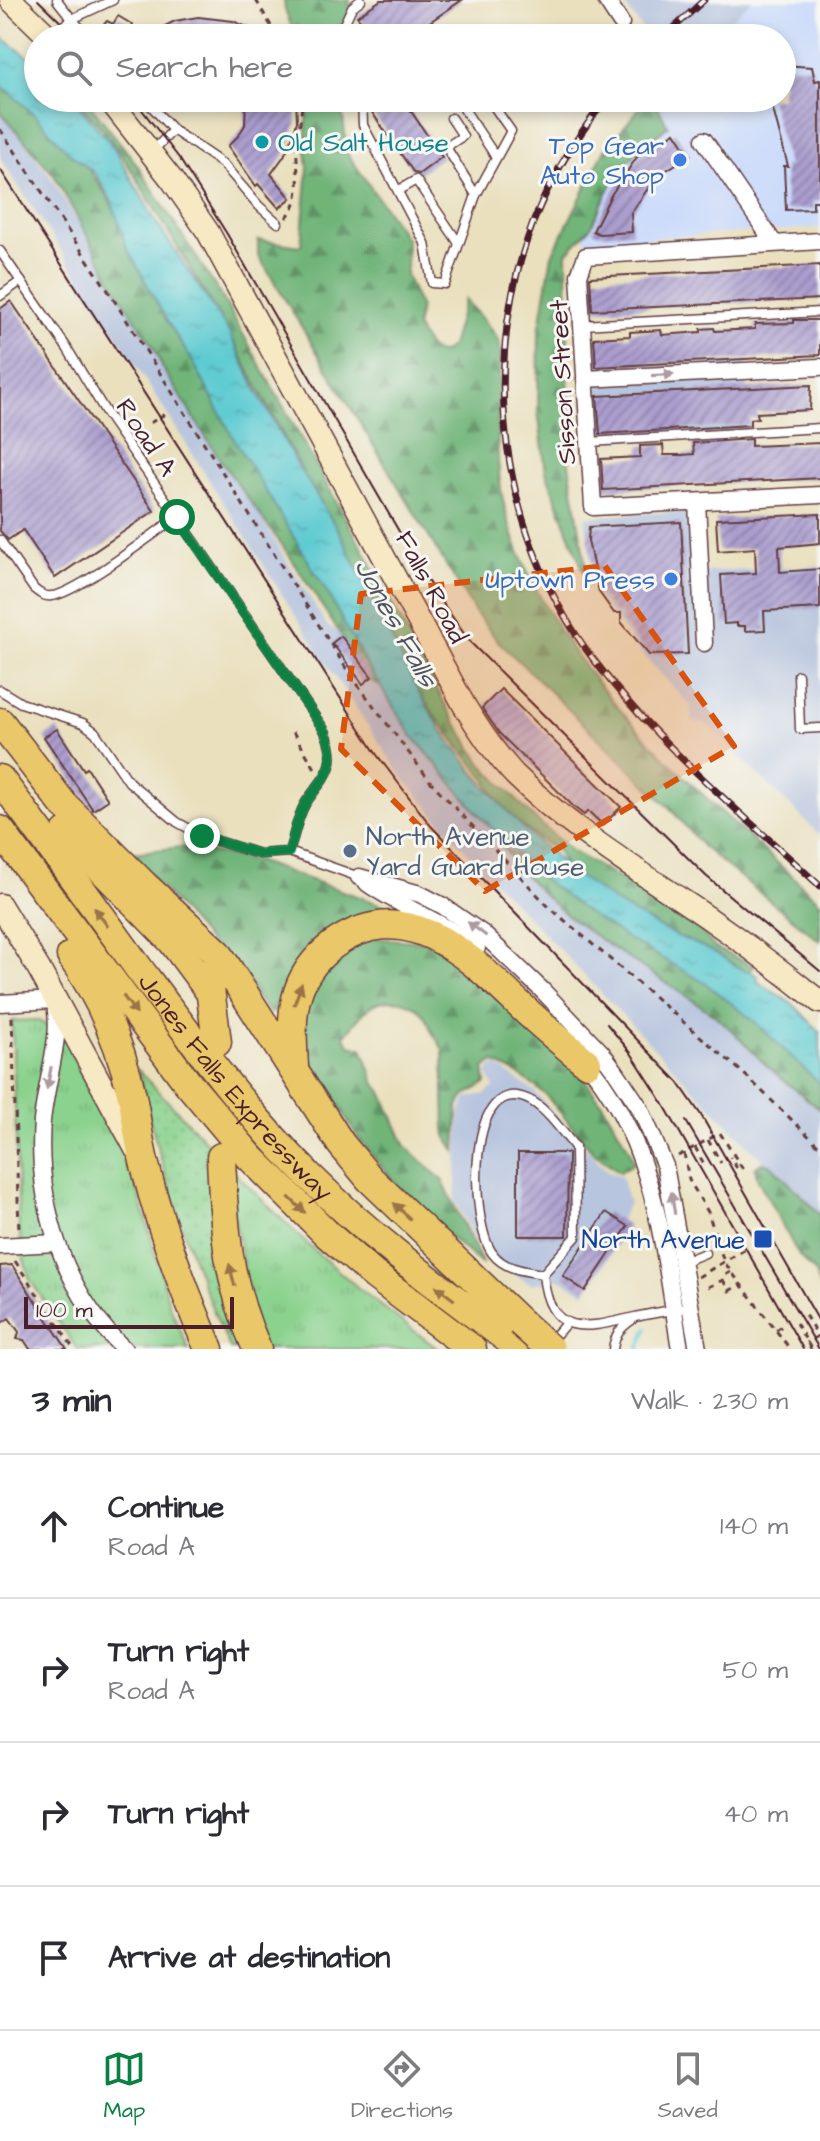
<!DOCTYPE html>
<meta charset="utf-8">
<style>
:root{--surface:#fff;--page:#f2f2f3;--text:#2b2b33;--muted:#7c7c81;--line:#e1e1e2;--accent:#0b8043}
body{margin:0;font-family:"Architects Daughter",sans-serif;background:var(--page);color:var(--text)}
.scale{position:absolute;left:24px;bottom:20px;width:210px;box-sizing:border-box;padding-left:8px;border:4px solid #4a1f2b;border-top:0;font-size:22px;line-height:28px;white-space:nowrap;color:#4a1f2b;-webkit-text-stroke:6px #f6f6f2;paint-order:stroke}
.stop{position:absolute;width:24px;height:24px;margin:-18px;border:6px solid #0b8043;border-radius:50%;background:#fff}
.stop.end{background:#0b8043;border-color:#fff;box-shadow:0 2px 8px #0008}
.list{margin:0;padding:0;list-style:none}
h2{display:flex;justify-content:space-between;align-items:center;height:104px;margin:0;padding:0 32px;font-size:34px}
h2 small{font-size:26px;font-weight:400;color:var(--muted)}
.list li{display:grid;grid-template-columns:52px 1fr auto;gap:24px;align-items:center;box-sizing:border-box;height:144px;padding:0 32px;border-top:2px solid var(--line)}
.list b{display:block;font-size:30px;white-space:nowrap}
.list p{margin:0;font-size:26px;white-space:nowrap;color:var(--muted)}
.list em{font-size:26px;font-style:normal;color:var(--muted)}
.icon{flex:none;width:44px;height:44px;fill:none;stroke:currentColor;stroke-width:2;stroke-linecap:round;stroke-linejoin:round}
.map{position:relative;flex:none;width:820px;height:1349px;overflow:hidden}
.search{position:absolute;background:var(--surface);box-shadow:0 4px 12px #0003;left:24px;right:24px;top:24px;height:88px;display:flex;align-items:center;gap:20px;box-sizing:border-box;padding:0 28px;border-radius:44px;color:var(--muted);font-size:30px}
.sheet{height:680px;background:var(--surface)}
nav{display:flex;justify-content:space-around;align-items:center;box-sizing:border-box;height:112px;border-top:2px solid var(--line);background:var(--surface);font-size:22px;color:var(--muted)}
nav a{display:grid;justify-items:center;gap:4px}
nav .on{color:var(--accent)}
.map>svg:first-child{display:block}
.built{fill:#ccdbfa}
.industrial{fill:#b8c5de}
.grass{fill:url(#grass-dots);stroke:#6a785c;stroke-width:2}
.forest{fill:url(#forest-firs);stroke:#5c6a52;stroke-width:2}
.park{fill:url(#park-tufts);stroke:#6a785c;stroke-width:2}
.water{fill:url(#water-ripples);stroke:#54757e;stroke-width:2}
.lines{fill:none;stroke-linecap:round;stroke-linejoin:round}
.stream{stroke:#5dcbd1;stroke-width:4}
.building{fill:url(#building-hatch)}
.lane-casing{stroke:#623c41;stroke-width:11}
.street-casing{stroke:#623c41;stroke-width:19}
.secondary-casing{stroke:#623c41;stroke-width:25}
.highway-casing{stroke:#623c41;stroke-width:31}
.path{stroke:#623c41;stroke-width:3;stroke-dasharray:6 6;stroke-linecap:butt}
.lane{stroke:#fff;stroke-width:8}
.street{stroke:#fff;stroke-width:16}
.secondary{stroke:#f7e9c3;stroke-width:22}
.highway{stroke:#eac769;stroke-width:28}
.tram{stroke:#4a1f2b;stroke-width:2}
.rail-casing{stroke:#4a1f2b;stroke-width:7}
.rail{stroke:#f6f6f2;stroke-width:4;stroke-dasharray:12;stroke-linecap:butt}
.highway-bridge-casing{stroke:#623c41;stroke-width:31;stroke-linecap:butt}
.highway-bridge{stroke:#eac769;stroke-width:28}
.oneway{fill:#ae9aa0}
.oneway2{fill:#9a734a}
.route{stroke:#0b8043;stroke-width:10}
.marked{fill:#d8530f;fill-opacity:0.2;stroke:#d8530f;stroke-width:6;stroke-dasharray:16 10;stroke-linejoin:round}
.culture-dot{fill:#0f9aa8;stroke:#f6f6f2;stroke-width:3}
.shop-dot{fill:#3f7fe0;stroke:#f6f6f2;stroke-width:3}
.service-dot{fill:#5c6f8a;stroke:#f6f6f2;stroke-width:3}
.transit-dot{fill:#1a4fb4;stroke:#f6f6f2;stroke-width:3}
.labels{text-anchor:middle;stroke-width:6;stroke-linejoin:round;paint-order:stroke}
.culture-label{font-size:26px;fill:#0d838f;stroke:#f6f6f2;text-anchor:start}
.shop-label{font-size:26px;fill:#366cbe;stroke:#f6f6f2;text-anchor:end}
.street-label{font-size:26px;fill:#4a1f2b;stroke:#f6f6f2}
.service-label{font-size:26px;fill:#4e5e75;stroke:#f6f6f2;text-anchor:start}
.transit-label{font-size:26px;fill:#164399;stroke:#f6f6f2;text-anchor:end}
.water-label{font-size:28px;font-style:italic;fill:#50535d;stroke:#f6f6f2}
</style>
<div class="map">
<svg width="820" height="1349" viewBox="0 0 820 1349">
<defs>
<pattern id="grass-dots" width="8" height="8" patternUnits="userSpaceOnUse" patternTransform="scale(2)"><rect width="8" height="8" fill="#8ad28d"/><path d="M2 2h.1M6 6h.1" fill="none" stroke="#79b47a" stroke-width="1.8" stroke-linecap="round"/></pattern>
<pattern id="forest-firs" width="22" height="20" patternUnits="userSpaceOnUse" patternTransform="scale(2)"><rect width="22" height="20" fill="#6fb478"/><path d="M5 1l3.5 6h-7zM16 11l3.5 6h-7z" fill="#5d9263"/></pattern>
<pattern id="park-tufts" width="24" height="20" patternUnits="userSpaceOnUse" patternTransform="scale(2)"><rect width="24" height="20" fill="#8ad28d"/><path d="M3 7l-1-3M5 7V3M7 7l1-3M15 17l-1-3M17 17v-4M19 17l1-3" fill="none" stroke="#79b47a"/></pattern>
<pattern id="water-ripples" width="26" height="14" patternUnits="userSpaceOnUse" patternTransform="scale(2)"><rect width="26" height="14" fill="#5dcbd1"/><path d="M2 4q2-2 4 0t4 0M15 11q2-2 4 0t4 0" fill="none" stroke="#52aeb4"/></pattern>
<pattern id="building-hatch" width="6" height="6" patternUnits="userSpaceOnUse" patternTransform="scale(2)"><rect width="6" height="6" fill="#ab9ecf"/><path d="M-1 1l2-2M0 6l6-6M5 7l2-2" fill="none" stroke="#8d80a8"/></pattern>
</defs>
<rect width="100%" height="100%" fill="#f6f6f2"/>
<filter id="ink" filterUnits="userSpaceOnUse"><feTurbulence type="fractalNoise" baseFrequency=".0125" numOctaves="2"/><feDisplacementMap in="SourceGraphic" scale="16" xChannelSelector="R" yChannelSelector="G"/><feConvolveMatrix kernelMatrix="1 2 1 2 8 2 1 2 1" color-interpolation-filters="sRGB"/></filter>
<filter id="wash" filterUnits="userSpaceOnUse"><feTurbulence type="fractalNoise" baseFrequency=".006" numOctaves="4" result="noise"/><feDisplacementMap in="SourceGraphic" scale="32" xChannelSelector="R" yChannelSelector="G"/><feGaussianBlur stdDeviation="1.8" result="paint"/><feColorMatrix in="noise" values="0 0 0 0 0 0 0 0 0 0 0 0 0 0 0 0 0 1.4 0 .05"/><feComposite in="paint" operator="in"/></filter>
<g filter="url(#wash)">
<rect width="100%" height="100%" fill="#eae0be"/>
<!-- built -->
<polygon class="built" points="752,0 820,0 820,228 585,242 585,228 652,98 782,98 782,38 711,38"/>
<!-- industrial -->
<g class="industrial">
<polygon points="621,0 752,0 711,38 649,38"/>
<polygon points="0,108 50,176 328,627 341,634 363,659 411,734 448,779 482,818 715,1007 820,1098 820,1220 475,862 403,778 329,668 107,320 0,158"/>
<polygon points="747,361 750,433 597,441 593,370"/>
<polygon points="697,511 702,572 820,566 820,835 705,723 692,722 691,706 642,654 595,593 585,517"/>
<polygon points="496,1065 534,1091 607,1171 621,1176 629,1203 620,1220 629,1226 585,1293 559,1279 532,1284 487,1260 455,1201 460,1112 467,1098 485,1094 494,1087 487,1074 490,1068"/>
</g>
<!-- grass -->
<path class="grass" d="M138 1070 214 1150 246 1349H230C189 1259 160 1166 138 1070Z"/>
<!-- forest -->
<g class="forest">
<polygon points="284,0 350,0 347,38 296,38 285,10"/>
<polygon points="0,73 72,144 105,193 384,678 379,685 369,679 291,558 221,461 163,369 154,348 120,295 54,175 0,111"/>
<path d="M74 98H85L136 163 225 302 370 562 448 710 482 764 532 816 571 851 631 885 702 932 715 948 754 966 733 992 820 1072V1109C801 1094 781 1079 763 1062 746 1046 733 1029 714 1015 642 962 554 924 503 847L559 888 566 878 564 863 558 852 508 816 486 780 408 682 337 537 235 344 131 169 102 128Z"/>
<path d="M309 98H341L347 153 407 240 406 275 420 308 416 327C423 338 428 353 443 353L451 346 465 299C473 310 494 330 499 342 503 352 499 372 499 384 498 429 494 473 507 516 552 677 703 792 820 902V941L703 847 670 808 498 641 474 611 258 255V240L301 246 308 167 305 145Z"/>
<polygon points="648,98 653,98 668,126 619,169 591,227 567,253 569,464 589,586 546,472 538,411 539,332 552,255 604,151"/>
<path d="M182 847 256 861 411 915C393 916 373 916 355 918 309 926 290 970 280 1010L270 1013 131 853Z"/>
<path d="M369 938 433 942 575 1067 602 1103 629 1149 634 1163 620 1172 594 1153 545 1094 518 1074 494 1062 484 1069 486 1083 466 1095 458 1106 456 1152 446 1136 445 1128 443 1051C441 1044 438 1041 434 1035 430 1030 429 1023 426 1018 416 1001 392 996 375 1004 364 1009 352 1027 344 1036L350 1045 362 1048 375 1083 382 1092 405 1145 442 1180 483 1265 419 1212 359 1139 305 1051 299 1022 325 963Z"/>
<polygon points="761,1163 770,1164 820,1214 820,1288 814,1271 799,1256 758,1180 755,1168"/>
</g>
<!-- park -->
<g class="park">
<polygon points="38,1020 66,1039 125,1144 170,1307 189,1349 77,1349 30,1280 24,1260 19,1230 12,1021"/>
<polygon points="226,1164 309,1246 363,1292 438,1349 264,1349 252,1321"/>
</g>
<!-- water -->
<polygon class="water" points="0,36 38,64 38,98 72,98 113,146 156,222 229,332 258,393 296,462 341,535 416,687 442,730 477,776 524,829 574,873 619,905 666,931 712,951 745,971 749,971 758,976 757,981 795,1006 820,1032 820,1084 754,1021 705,983 628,939 586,912 535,873 482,818 411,734 363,659 327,592 234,439 194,364 167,321 126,246 112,202 95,173 70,154 36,116 0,84"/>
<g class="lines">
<!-- stream -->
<polyline class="stream" points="639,1349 647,1328"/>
</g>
<g id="blocks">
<!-- building -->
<g class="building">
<polygon points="381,0 462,0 406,38 361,38 355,30 364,25 357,16"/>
<polygon points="118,16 133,25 125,38 109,38 100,29 107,21 113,24"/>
<polygon points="198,17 233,21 273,38 141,38 175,21"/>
<polygon points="782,65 812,67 815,81 820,80 820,201 813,201 813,209 786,210 784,166 788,166 770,98 782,98"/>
<polygon points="246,98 296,98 297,121 293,136 284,156 271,174 291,198 279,208 258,184 256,186 228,146 238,136 245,125"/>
<polygon points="380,98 402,98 442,157 419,174 414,173 369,108"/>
<polygon points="675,132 690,155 656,177 631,213 632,232 599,234 593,231 611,195 637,157"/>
<polygon points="820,265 820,299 592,310 590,277"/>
<polygon points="11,301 154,511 55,578 23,530 8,540 0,531 0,309"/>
<polygon points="794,320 820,320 820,355 596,367 594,338 630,336 630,332 661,330 662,335 701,332 701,329 714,328 715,331 755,329 755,324 794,323"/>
<polygon points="811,385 810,410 757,413 758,418 750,419 750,425 600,434 597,396"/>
<polygon points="751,439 751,446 820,443 820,478 603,490 601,459 640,457 640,446 663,445 664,455 682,455 694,454 693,443"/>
<polygon points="820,514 820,543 779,547 780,572 820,569 820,608 764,611 765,630 745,631 745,626 737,626 737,623 724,624 721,575 756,573 755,548 718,551 716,519"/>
<polygon points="681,522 688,654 649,655 621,622 621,613 614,613 599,592 588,541 589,527"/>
<polygon points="341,636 372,677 363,684 332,643"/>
<polygon points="501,689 621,807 603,825 588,811 584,815 575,808 499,733 482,708"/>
<polygon points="57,729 84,770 87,768 108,800 93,810 44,737"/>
<polygon points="518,1153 568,1153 567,1236 518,1236"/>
<polygon points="606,1212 628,1226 585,1291 563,1276"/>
<polygon points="12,1265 43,1313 67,1349 30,1349 24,1340 17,1339 19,1332 9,1318 0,1324 0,1266"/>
</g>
</g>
</g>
<g filter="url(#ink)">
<use href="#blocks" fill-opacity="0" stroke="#623c41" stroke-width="2"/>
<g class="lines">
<!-- lane casing -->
<g class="lane-casing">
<g id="lane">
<polyline points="57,0 72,19 113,0"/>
<polyline points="50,38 72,19 89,38"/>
<polyline points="340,38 339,35 352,7 361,0"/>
<polyline points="144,98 173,130 152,152"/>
<polyline points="362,98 363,125 425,243 432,283 445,284 476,195 511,131 488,98"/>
<polyline points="464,109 496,157"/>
<polyline points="451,118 463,136 446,147 476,195"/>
<polyline points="173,130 223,164 259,206 278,223"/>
<polyline points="399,190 416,180 458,242"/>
<path d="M0 251 67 348 108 416 325 731C341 769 324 775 305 804 297 818 294 836 289 852"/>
<polyline points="0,296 21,281"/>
<polyline points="582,325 820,312"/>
<polyline points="590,442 820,428"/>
<path d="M0 540 34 589C39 593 44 597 51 596 75 595 153 534 177 517"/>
<polyline points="798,675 800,729 820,728"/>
<polyline points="0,690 21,703 83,723 95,732 129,782 177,822 202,836 259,854 289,852 359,877"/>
<polyline points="683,1262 705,1253"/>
<path d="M543 1274C525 1271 504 1269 493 1254 469 1224 465 1063 533 1102 549 1112 563 1133 575 1147L576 1237 543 1274C549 1340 587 1328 635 1317 653 1313 672 1310 691 1307"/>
<polyline points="549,1343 567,1322"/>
<path d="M613 1349C615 1335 620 1328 632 1320"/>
</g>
</g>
<!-- street casing -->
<g class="street-casing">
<g id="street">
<polyline points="606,0 621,23"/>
<polyline points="704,140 774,243"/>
<polyline points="820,241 586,256 579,275 593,507 820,495"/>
<polyline points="585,379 820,367"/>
<polyline points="697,502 704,643"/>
<polyline points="359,877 420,894 443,906 482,933 543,991 602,1053 616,1072 640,1108 665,1166 698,1349"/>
<path d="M367 883C402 908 442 921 477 948"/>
<path d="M0 1003 55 1000C56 1012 58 1025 56 1037 53 1065 45 1093 42 1121 36 1204 63 1291 124 1349"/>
<path d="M582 1057C655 1139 663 1245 680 1349"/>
<polyline points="0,1246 56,1243"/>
</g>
</g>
<!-- secondary casing -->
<g class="secondary-casing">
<g id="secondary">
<polyline points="11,0 50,38"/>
<path d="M108 98 172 180 208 232 464 705C479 730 495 754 515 775 572 831 641 872 707 917 746 944 783 972 820 1002"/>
<polyline points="0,905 39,969 136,1149"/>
</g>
</g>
<!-- highway casing -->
<g class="highway-casing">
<g id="highway">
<polyline points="0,722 64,805 144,885 218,953 341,1144 370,1179 520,1322"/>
<path id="s1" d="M0 779C47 842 94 906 140 970 193 1041 246 1113 309 1176 374 1241 448 1294 521 1349"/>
<polyline points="0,830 187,1082 250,1157 327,1234 374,1275 472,1349"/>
<polyline points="66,833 172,941 210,992"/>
<path d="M71 956C101 999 121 1045 132 1096 137 1120 139 1145 146 1169 161 1230 184 1291 209 1349"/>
<polyline points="208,973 217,1042"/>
<path d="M294 1066C291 1017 289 978 333 945 408 891 471 959 522 1007 543 1027 565 1045 587 1063"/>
<path d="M221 1157C224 1229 227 1282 257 1349"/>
</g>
</g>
<!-- path -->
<g class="path">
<polyline points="256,0 278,38"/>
<polyline points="0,129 107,289 349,673 430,781 549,907 742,1072 820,1147"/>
<path d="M286 218C306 196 295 169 297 143 299 128 302 114 302 98"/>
<polyline points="150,423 165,414"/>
<polyline points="293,732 316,770"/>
<polyline points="12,1017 19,1229"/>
<polyline points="708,1140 721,1163"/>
<polyline points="695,1147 706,1168"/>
<polyline points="684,1153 689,1180 708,1212 724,1262 790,1349"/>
<polyline points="678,1156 720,1133 742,1168 738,1170 730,1157"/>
<polyline points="754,1244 759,1241"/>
<polyline points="15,1261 74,1349"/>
<polyline points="698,1277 749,1247"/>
<polyline points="723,1280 729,1291 741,1284"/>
<polyline points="708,1287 723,1280 722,1277 732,1271"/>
<polyline points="805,1315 818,1336 807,1343"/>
<polyline points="796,1323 811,1349"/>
<polyline points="776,1330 784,1325"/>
</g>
<!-- lane -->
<use href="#lane" class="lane"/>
<!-- street -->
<use href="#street" class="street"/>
<!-- secondary -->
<use href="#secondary" class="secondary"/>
<!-- highway -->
<use href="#highway" class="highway"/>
<!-- tram -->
<g class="tram">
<polyline points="38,0 77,38"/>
<polyline points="133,98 179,158 227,234 430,585 470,642 706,876 820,971"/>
<polyline points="0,169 377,755 431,826 678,1082 701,1115 820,1323"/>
<polyline points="607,1024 631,1053 663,1103 803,1349"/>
<polyline points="686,1121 819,1349"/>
</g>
<!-- rail casing -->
<g class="rail-casing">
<g id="rail">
<polyline points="663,38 704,0"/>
<path d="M607 98C573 141 544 187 527 240 478 383 506 551 601 669 664 750 746 817 820 886"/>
</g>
</g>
<!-- rail -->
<use href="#rail" class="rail"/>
<!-- highway-bridge casing -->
<g class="highway-bridge-casing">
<polyline id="highway-bridge" points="520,1322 550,1349"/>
</g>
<!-- highway-bridge -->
<use href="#highway-bridge" class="highway-bridge"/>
</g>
<!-- one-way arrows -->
<defs><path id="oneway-solid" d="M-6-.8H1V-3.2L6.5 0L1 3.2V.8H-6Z" transform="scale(2)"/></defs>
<g class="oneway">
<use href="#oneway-solid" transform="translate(663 375) rotate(-3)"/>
<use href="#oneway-solid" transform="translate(477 929) rotate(-143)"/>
<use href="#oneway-solid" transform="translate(49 1078) rotate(101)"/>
<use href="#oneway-solid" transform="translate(673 1203) rotate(-99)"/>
</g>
<g class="oneway2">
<use href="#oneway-solid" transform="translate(101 917) rotate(-126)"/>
<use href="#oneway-solid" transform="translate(298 994) rotate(-70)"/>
<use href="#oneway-solid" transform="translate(130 1005) rotate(53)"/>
<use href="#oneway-solid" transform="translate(297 1205) rotate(44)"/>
<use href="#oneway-solid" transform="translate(402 1211) rotate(-136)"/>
<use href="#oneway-solid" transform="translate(232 1275) rotate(-104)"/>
<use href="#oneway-solid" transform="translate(445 1293) rotate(-143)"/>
</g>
</g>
<g class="lines" filter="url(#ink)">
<!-- route -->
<path class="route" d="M177 517 325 731C341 769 324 775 305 804 297 818 294 836 289 852L259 854 202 836"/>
</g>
<!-- marked area -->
<path class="marked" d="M605 566 734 746 485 891 341 749 361 594Z"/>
<!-- markers -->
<circle class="culture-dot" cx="262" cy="142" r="8"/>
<g class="shop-dot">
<circle cx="680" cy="160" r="8"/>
<circle cx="671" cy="579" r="8"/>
</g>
<circle class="service-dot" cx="350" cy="851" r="8"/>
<rect class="transit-dot" x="753" y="1229" width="20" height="20" rx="4"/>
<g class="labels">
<!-- culture labels -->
<g class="culture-label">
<text x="278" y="151">Old Salt House</text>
</g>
<!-- shop labels -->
<g class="shop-label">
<text x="664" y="154">Top Gear<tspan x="664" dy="30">Auto Shop</tspan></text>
<text x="655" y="588">Uptown Press</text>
</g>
<!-- street labels -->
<g class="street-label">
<text transform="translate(562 382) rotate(-93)" y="9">Sisson Street</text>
<text transform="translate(147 437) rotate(56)" y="9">Road A</text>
<text transform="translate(432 587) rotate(62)" y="9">Falls Road</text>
<text dy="9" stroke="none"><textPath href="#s1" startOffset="388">Jones Falls Expressway</textPath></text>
</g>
<!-- service labels -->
<g class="service-label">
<text x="366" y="845">North Avenue<tspan x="366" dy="30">Yard Guard House</tspan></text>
</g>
<!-- transit labels -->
<g class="transit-label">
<text x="745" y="1248">North Avenue</text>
</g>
<!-- water labels -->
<g class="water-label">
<text transform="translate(397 622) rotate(61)" y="10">Jones Falls</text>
</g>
</g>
</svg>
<div class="scale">100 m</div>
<div class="stop" style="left:177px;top:517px"></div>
<div class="stop end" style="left:202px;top:836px"></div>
<div class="search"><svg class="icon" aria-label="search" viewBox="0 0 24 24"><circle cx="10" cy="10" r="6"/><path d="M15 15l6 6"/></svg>Search here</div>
</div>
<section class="sheet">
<h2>3 min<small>Walk · 230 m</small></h2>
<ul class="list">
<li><svg class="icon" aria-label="ahead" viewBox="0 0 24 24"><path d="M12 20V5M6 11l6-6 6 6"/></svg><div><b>Continue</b><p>Road A</p></div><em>140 m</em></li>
<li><svg class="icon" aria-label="right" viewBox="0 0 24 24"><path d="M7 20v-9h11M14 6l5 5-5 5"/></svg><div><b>Turn right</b><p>Road A</p></div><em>50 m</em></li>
<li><svg class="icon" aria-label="right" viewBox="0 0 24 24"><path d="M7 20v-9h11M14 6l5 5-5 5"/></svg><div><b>Turn right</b></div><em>40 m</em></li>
<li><svg class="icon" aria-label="arrive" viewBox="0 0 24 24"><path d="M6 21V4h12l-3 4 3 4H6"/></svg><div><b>Arrive at destination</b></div></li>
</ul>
</section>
<nav>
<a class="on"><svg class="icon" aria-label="map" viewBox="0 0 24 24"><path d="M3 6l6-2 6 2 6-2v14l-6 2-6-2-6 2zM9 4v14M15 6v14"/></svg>Map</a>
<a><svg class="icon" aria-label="directions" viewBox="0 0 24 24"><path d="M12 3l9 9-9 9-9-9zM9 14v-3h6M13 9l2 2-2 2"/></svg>Directions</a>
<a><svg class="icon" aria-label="saved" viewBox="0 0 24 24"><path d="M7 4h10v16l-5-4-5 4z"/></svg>Saved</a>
</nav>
